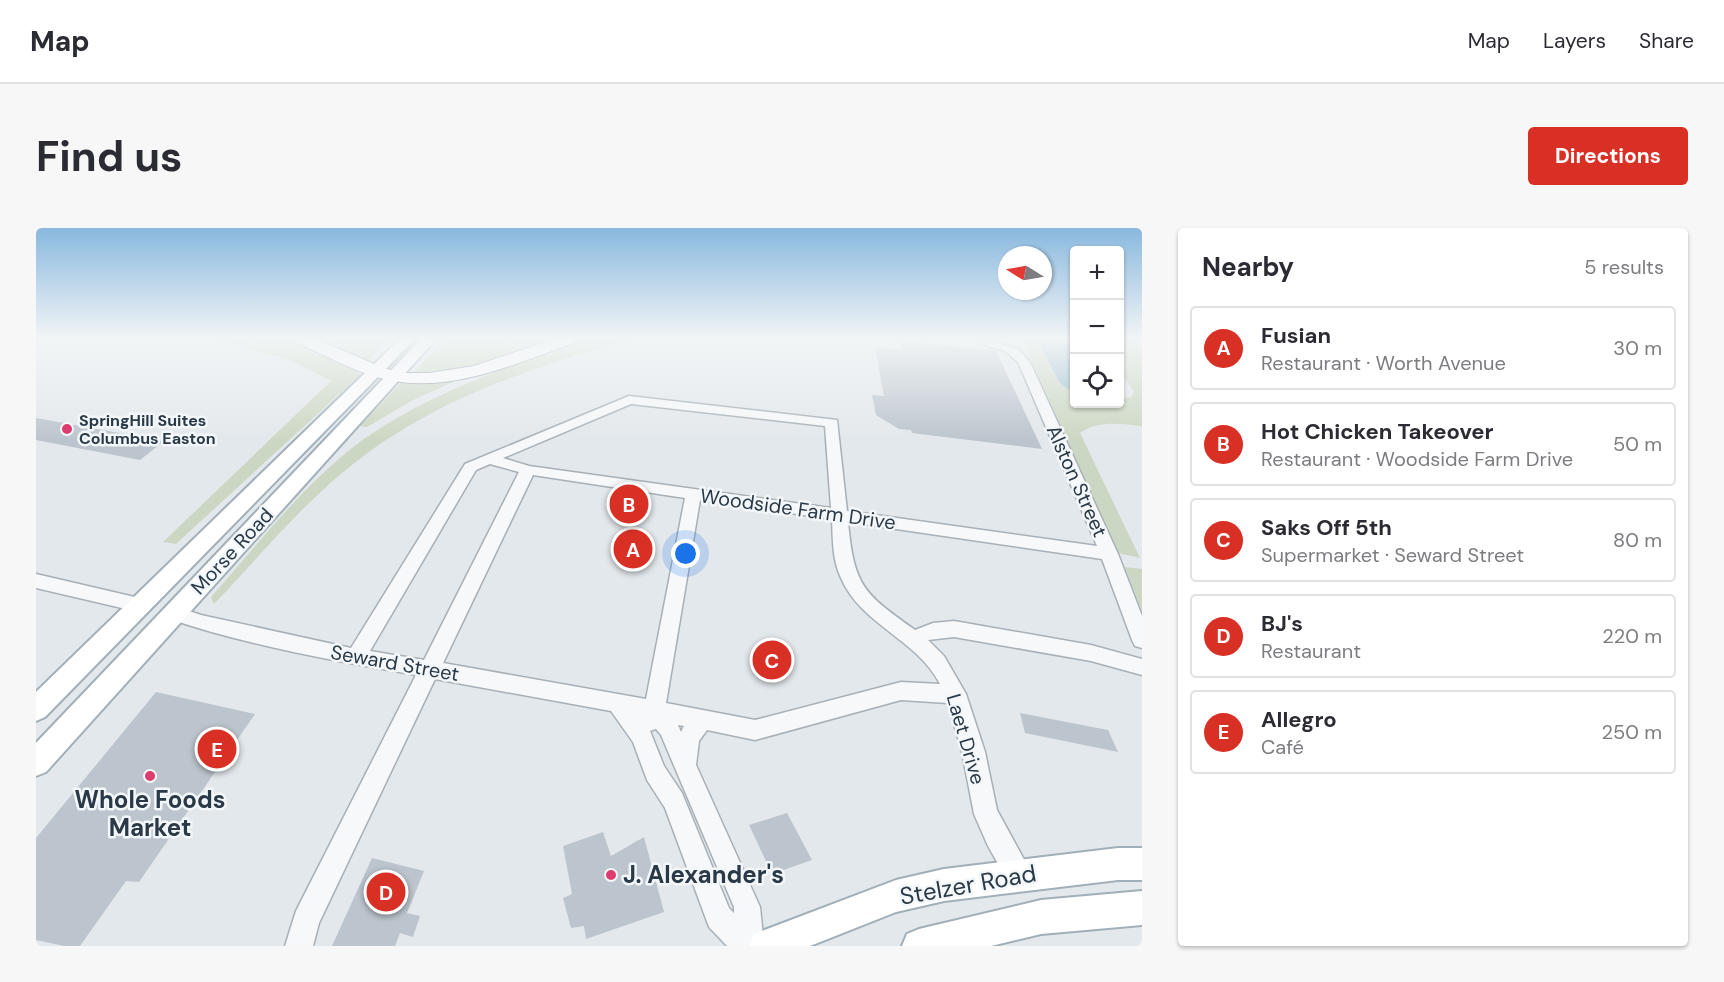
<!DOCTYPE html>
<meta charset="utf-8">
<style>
:root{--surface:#fff;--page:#f7f7f7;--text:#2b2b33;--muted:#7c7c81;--line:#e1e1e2;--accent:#d93025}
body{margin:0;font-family:"DM Sans",sans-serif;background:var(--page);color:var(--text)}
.controls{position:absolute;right:18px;top:18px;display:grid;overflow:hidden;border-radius:6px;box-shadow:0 2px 4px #0004}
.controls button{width:54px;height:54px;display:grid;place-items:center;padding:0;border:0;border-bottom:2px solid var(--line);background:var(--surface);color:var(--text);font:30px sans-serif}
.compass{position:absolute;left:962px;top:18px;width:54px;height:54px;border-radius:50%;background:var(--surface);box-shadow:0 2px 4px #0004;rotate:281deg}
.you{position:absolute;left:650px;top:326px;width:21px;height:21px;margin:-15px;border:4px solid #fff;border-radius:50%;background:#1a73e8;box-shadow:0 0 0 9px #1a73e833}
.badge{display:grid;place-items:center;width:39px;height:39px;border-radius:50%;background:var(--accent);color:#fff;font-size:20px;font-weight:700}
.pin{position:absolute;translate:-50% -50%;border:3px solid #fff;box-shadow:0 2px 6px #0006}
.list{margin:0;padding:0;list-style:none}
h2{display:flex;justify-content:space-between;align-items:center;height:78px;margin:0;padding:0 24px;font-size:26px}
h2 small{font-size:20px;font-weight:400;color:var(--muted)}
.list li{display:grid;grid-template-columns:39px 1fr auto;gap:18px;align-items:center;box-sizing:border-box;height:84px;margin:0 12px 12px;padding:0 12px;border:2px solid var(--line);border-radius:6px}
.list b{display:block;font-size:22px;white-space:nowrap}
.list p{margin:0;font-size:20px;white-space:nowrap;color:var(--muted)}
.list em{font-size:20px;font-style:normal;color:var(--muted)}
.icon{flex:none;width:33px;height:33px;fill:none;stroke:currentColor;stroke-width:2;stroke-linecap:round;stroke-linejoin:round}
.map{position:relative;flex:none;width:1106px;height:718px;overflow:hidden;border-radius:6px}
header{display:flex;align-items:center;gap:36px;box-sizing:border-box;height:84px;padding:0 30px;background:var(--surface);border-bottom:2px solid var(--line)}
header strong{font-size:28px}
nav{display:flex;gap:33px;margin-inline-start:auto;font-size:21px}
.intro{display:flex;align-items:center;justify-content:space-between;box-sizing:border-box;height:144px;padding:0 36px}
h1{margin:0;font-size:42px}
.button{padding:15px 27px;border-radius:6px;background:var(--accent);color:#fff;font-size:21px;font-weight:700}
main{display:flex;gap:36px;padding:0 36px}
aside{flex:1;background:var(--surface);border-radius:6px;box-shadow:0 2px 4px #0004}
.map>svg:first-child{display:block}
.green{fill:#ccd7c3}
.water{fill:#9bbdcf}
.building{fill:#bcc5cd}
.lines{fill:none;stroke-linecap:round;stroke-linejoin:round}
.minor-casing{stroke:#a7b0b7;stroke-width:3}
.major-casing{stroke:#a1afb9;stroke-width:4}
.highway-casing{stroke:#8998a5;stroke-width:2}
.minor{fill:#f6f8fa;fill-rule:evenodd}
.major{fill:#fff;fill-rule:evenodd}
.highway{fill:#fff;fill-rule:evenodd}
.poi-dot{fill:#dc3d6f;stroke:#f3f7f9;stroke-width:2}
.labels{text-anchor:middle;stroke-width:5;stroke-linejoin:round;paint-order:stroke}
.far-poi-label{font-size:16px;font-weight:bold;fill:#293947;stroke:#f3f7f9;text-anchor:start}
.street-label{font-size:20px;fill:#293947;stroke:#f3f7f9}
.near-poi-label{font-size:24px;font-weight:bold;fill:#293947;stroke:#f3f7f9}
.near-street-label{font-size:24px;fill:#293947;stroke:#f3f7f9}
</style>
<header>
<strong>Map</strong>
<nav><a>Map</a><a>Layers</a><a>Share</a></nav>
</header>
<div class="intro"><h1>Find us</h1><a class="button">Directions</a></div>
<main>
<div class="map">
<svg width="1106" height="718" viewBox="0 0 1106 718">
<rect width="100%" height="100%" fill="#e3e8ec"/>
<!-- green -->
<g class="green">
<polygon points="177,111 249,111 316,139 324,147 140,316 127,314 295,153 254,132"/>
<polygon points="280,111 355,111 332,133"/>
<polygon points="408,111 522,111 442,137 377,146"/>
<path d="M549 111H614C574 114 538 128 500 141 435 163 371 193 316 237 265 277 223 329 178 376L175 369C223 315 269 254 328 211 394 164 473 139 549 111Z"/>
<path d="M986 111H1001L1022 152 1027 158 1038 164V176H1084V171L1095 169 1098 164 1084 143V111H1106V198C1085 196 1062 192 1044 205L1104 330 1082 325Z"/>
<polygon points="426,150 377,172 331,199 324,198 365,155"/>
<polygon points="1089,339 1106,341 1106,383"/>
</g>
<!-- water -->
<polygon class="water" points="1001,111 1038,111 1038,164 1027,158 1022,152"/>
<!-- building -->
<g class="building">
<polygon points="865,113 960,123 1006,221 876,205 875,202 863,201 840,187 836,167 848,168 839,119 867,122"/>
<polygon points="0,190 128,213 104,232 0,212"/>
<polygon points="120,464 219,486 103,654 90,653 44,718 28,718 0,712 0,610"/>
<polygon points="984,485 1072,502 1082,524 989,505"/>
<polygon points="751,585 776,632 736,646 713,597"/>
<polygon points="567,604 575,628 608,609 628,684 550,711 548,698 535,700 527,670 536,666 527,618"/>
<polygon points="336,630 388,643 371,685 384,688 377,709 364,705 359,718 296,718"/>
</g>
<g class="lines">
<!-- minor casing -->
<g class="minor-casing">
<g id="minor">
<path d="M954 113 982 121 994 134 1082 326 1106 388V420L1099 418 1096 412 1066 331 812 294C818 358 827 365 879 402L897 395 918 393 1055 417 1106 431V447L1055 433 918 409 892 412 908 428 930 466 949 524 961 582 991 637 995 646 991 655 982 659 973 655 952 618 938 586 926 524 912 475 865 472 719 512 671 502 663 513 660 537 724 679 728 718H691L673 699 629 580 611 552 597 514 575 483 399 451 283 695 277 718H249L260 683 380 447C299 433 209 417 131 390L129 385 131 380 138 378 165 387 315 420 429 236 593 168 801 192 811 283 1061 318 982 134 969 123 950 118 948 116ZM595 176 789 198 795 280 493 238 467 230ZM454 236 483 244 388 432 334 423 440 242ZM497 247 649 270 610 471 407 435ZM664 272 796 291C797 311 796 331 805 350 825 397 881 411 904 456L865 454 719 492 630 475ZM642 497 648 498 645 504ZM620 501 625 507 698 679V685L693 680 646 565 628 538 614 503Z"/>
<polygon points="0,346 103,370 110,372 112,377 110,382 103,384 0,360"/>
</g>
</g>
<!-- major casing -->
<g class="major-casing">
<g id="major">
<polygon points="364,111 379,111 9,489 0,493 0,464"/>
<polygon points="385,111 400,111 10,544 0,548 0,515"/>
<polygon points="1082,620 1106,620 1106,652 1082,652 908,673 860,684 774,718 713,718 718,706 860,652 908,641"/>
<polygon points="1106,663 1106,697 1005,706 955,718 866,718 871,706 883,701 1005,672"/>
</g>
</g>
<!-- highway casing -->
<g class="highway-casing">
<path id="highway" d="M257 111H280L350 141 369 145H393L438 138 518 111H542L540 114C476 137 408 169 340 149 312 140 286 126 259 114Z"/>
</g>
<!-- minor -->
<use href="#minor" class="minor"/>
<!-- major -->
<use href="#major" class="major"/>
<!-- highway -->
<use href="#highway" class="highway"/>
</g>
<!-- sky -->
<linearGradient id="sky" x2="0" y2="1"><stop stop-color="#89b8de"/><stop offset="0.52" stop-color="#f2f5f6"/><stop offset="1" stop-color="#f2f5f6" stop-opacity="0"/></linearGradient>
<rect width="1106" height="212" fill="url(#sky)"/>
<!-- markers -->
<g class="poi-dot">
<circle cx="31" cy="201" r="6"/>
<circle cx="114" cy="548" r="6"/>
<circle cx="575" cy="647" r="6"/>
</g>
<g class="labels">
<!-- far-poi labels -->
<g class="far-poi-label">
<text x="43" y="198">SpringHill Suites<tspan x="43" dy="18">Columbus Easton</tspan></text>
</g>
<!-- street labels -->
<g class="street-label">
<text transform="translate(1041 253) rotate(66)" y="7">Alston Street</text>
<text transform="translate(762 281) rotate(8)" y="7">Woodside Farm Drive</text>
<text transform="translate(196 323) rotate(-47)" y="7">Morse Road</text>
<text transform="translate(359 435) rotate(10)" y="7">Seward Street</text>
<text transform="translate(930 511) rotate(74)" y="7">Laet Drive</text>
</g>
<!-- near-poi labels -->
<g class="near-poi-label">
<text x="114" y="580">Whole Foods<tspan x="114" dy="28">Market</tspan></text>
<text x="587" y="655" text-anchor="start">J. Alexander's</text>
</g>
<!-- near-street labels -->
<g class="near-street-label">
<text transform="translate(932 657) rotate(-10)" y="8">Stelzer Road</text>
</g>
</g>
</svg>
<div class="controls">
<button>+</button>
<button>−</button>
<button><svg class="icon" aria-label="locate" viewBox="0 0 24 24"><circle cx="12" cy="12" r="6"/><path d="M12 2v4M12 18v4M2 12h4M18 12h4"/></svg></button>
</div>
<svg class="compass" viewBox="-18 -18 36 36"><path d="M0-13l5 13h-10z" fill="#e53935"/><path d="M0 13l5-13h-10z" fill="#7c7c81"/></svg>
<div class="you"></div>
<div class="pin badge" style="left:597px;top:321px">A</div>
<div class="pin badge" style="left:593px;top:276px">B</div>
<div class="pin badge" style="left:736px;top:432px">C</div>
<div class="pin badge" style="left:350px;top:664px">D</div>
<div class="pin badge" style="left:181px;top:521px">E</div>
</div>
<aside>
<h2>Nearby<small>5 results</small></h2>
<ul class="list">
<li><span class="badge">A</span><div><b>Fusian</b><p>Restaurant · Worth Avenue</p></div><em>30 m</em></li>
<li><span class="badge">B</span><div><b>Hot Chicken Takeover</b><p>Restaurant · Woodside Farm Drive</p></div><em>50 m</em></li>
<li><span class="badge">C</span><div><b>Saks Off 5th</b><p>Supermarket · Seward Street</p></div><em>80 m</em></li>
<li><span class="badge">D</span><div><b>BJ's</b><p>Restaurant</p></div><em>220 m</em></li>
<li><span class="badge">E</span><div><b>Allegro</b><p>Café</p></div><em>250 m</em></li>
</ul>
</aside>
</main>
